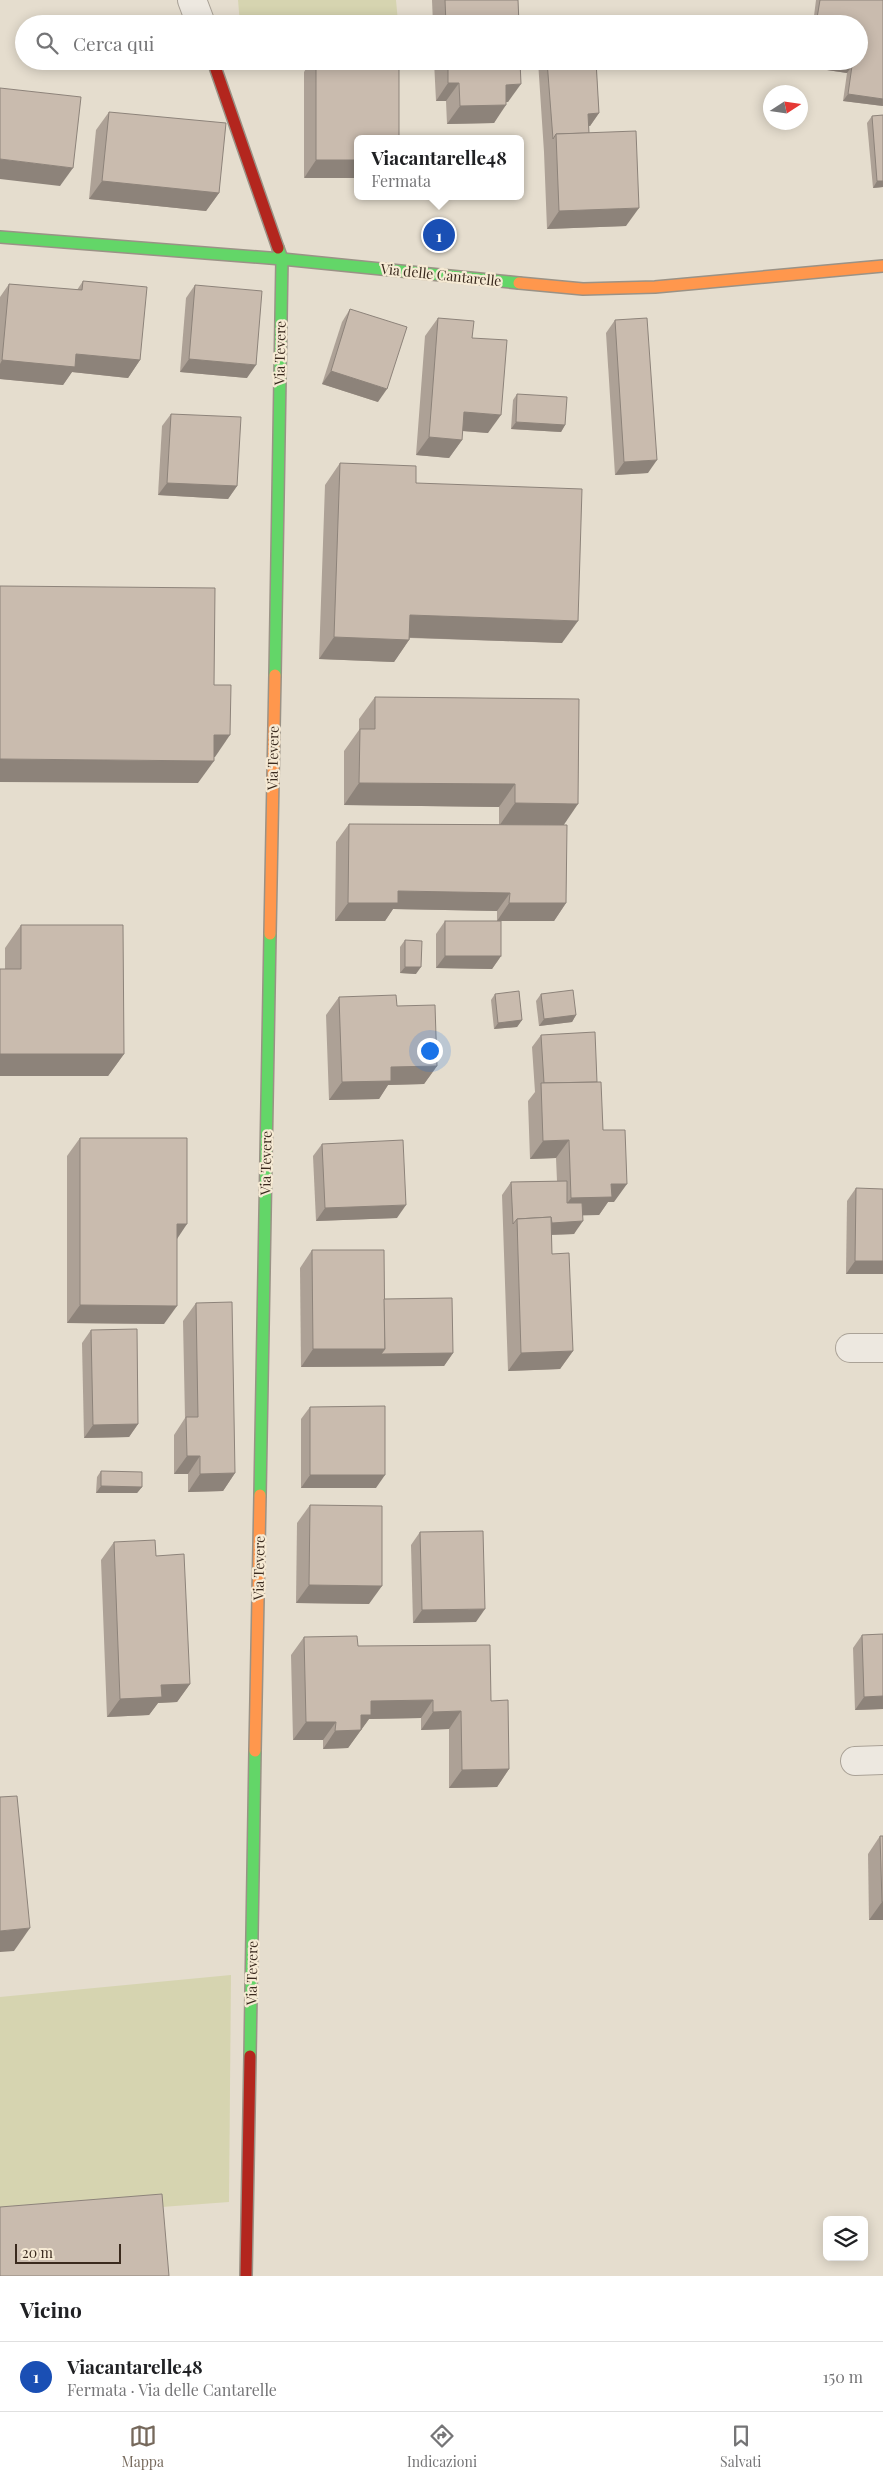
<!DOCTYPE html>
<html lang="it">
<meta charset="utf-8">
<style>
:root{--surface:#fff;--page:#f2f2f2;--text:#202124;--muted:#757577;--line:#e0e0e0;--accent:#76695c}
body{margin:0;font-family:"Playfair Display",serif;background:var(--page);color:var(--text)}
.controls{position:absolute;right:15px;bottom:15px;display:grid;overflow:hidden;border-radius:8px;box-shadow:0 2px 12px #0003}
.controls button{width:45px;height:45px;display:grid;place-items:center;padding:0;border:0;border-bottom:1px solid var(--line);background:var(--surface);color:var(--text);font:25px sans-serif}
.compass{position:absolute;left:763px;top:85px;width:45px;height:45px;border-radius:50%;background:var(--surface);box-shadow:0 2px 12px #0003;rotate:78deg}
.scale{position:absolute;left:15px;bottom:12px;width:106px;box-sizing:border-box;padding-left:5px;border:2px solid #3a2a1e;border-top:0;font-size:14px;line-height:18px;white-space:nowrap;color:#3a2a1e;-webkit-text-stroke:4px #f6ead4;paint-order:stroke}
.you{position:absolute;left:429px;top:1050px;width:18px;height:18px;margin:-12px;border:4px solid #fff;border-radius:50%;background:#1a73e8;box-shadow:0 0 0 8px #1a73e833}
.badge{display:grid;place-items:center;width:32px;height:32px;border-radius:50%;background:var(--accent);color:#fff;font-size:16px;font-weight:700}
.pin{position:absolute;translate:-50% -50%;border:2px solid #fff;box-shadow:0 1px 5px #0006}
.popup{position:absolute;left:354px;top:135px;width:170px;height:65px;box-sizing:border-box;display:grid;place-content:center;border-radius:8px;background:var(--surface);filter:drop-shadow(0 1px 4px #0005);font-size:16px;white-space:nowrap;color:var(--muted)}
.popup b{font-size:19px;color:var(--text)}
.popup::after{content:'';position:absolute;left:50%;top:100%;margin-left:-10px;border:10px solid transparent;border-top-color:var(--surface)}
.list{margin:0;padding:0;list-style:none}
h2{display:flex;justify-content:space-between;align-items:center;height:65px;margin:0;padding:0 20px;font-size:21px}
h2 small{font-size:16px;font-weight:400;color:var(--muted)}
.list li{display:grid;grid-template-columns:32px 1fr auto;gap:15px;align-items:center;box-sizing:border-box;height:70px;padding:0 20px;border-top:1px solid var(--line)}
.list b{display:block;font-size:19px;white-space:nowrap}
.list p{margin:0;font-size:16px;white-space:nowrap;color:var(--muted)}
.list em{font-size:16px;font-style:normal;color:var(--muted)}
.icon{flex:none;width:28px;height:28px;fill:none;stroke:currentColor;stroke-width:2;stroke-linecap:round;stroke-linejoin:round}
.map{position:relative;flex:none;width:883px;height:2276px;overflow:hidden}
.search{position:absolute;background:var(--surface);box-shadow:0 2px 12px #0003;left:15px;right:15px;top:15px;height:55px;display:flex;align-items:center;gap:12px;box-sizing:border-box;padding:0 18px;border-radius:28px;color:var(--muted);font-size:19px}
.sheet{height:135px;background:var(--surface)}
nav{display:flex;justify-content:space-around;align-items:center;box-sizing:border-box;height:70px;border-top:1px solid var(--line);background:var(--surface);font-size:14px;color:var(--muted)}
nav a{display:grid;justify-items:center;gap:2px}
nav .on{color:var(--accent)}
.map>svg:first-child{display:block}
.green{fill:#d6d4b0}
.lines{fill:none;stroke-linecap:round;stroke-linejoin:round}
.street-casing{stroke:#aaa297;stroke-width:30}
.fast-casing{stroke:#9a9286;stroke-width:14}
.slow-casing{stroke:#9a9286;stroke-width:14}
.jam-casing{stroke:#9a9286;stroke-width:14}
.street{stroke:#ede8e0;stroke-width:28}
.fast{stroke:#63d668;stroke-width:11}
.slow{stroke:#ff974d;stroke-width:11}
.jam{stroke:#b3261e;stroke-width:11}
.wall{fill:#ada196}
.shaded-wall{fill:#8d837a}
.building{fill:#c9bbae;stroke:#8d837a}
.labels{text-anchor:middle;stroke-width:4.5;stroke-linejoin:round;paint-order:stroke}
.street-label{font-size:14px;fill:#3a2a1e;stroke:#f6ead4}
</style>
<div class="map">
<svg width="883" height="2276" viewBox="0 0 883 2276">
<rect width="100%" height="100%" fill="#e5ddce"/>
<!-- green -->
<g class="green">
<polygon points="238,0 396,0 398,22 240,24"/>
<polygon points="231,1975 229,2202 0,2219 0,1997"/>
</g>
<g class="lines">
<!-- street casing -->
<g class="street-casing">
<g id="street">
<polyline points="192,0 201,24"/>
<polyline points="850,1348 883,1348"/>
<polyline points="855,1761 883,1760"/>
</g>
</g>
<!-- fast casing -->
<g class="fast-casing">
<g id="fast">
<polyline points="0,237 282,259 519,283"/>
<polyline points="275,675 282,259 278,248"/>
<polyline points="260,1495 270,934"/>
<polyline points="250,2056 255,1751"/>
</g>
</g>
<!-- slow casing -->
<g class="slow-casing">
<g id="slow">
<polyline points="519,283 583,289 655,287 883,266"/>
<polyline points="270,934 275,675"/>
<polyline points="255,1751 260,1495"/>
</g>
</g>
<!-- jam casing -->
<g class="jam-casing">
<g id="jam">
<polyline points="213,61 278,248"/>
<polyline points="246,2276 250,2056"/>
</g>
</g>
<!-- street -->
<use href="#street" class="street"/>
<!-- fast -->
<use href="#fast" class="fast"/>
<!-- slow -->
<use href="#slow" class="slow"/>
<!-- jam -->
<use href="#jam" class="jam"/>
</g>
<!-- wall -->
<g class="wall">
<polygon points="432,0 518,0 519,24 433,24"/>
<polygon points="816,0 883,0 883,106 843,101 847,73 807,67 808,61 859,61 859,24 813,24"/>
<polygon points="311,61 399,61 304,178 304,72"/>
<polygon points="434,61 520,61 508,102 506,102 494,123 447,124 446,101 436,101"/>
<polygon points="538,61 596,61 599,113 590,126 589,126 589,133 626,226 547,229 544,152"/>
<polygon points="109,112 219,193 206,211 89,199 96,130"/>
<polygon points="883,115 883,187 873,188 867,123 872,116"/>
<polygon points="83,281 140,360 128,378 72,372 63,385 0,379 0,297 9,284 77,290"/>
<polygon points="195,285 247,378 180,372 186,298"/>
<polygon points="350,309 378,402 322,384 342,322"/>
<polygon points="438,318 472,338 488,433 462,431 462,440 449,458 416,455 425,336"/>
<polygon points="615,320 648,473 615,475 606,333"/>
<polygon points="517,394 565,425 561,432 511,429 513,400"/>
<polygon points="171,414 237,486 228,499 158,495 162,426"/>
<polygon points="340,463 416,483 562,643 410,638 409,640 394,662 319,659 325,485"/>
<polygon points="375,697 579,699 564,825 566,903 554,921 497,921 497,911 393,909 385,921 335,921 336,842 349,824 499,825 499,807 344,805 344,751 359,730 359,719"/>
<polygon points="445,921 501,956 492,969 436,968 436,934"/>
<polygon points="21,925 124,1054 108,1076 0,1076 0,969 5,969 5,948"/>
<polygon points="405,940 416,974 400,973 400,947"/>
<polygon points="495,994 522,1020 517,1027 494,1029 491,1000"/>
<polygon points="541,994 576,1015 572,1022 539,1026 536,1001"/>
<polygon points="339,997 397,1006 437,1066 424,1084 388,1085 379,1099 329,1100 326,1015"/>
<polygon points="541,1035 597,1082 603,1130 614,1202 608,1202 599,1215 583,1215 574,1234 552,1235 552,1254 573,1351 560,1369 508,1371 502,1195 511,1182 557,1181 556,1158 530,1159 528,1101 535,1092 532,1047"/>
<polygon points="80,1138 177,1239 164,1324 67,1323 67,1156"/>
<polygon points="322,1144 397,1218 316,1221 313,1156"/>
<polygon points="856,1188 883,1274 846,1274 847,1201"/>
<polygon points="312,1250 384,1299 453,1353 444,1366 301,1367 300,1268"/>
<polygon points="196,1303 235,1473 223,1491 188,1492 188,1474 174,1474 174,1435 185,1418 183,1321"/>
<polygon points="91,1330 138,1424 129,1437 84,1438 82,1343"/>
<polygon points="310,1407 376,1488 301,1488 301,1419"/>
<polygon points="101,1471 142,1487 137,1493 96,1493 97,1477"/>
<polygon points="310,1505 369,1604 296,1603 297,1523"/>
<polygon points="420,1532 476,1622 413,1623 411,1545"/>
<polygon points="114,1542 156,1556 190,1684 177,1702 158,1703 149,1715 107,1717 101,1560"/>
<polygon points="883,1634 883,1709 855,1710 853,1648 862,1635"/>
<polygon points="304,1637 358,1646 491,1701 509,1769 497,1787 449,1788 449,1729 421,1730 421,1718 369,1719 348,1748 323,1749 323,1740 293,1740 291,1655"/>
<polygon points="880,1836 883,1920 869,1920 868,1854"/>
</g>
<!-- shaded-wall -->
<g class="shaded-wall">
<polygon points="811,61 818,61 852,66 847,73 807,67"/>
<polygon points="448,83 459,83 446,101 436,101"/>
<polygon points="521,84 508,102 493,103 506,85"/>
<polygon points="848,94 883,99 883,106 843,101"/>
<polygon points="506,105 494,123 447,124 460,106"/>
<polygon points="599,113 590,126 579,127 588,114"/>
<polygon points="0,159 73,168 60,186 0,179"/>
<polygon points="316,160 358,160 358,178 304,178"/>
<polygon points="102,181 219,193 206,211 89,199"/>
<polygon points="877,181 883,181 883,187 873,188"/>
<polygon points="639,208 626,226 547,229 559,211"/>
<polygon points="76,354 140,360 128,378 72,372 63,385 0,379 0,364 2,360"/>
<polygon points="189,359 256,365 247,378 180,372"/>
<polygon points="331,371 387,389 378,402 322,384"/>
<polygon points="464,412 501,415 488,433 451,430"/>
<polygon points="516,422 565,425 561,432 511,429"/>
<polygon points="429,437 462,440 449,458 416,455"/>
<polygon points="657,460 648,473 615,475 624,462"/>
<polygon points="167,483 237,486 228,499 158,495"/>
<polygon points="410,615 578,621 562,643 395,637"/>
<polygon points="334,637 409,640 394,662 319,659"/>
<polygon points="214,735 230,735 215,757 198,757"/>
<polygon points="0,759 214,761 198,783 0,782"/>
<polygon points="359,783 515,784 499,807 344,805"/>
<polygon points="515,803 578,804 563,826 499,826"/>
<polygon points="398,891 510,893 497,911 393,909 385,921 335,921 348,903"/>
<polygon points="509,903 566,903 554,921 497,921"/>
<polygon points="445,956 501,956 492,969 436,968"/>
<polygon points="405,967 421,967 416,974 400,973"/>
<polygon points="576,1015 572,1022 539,1026 544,1019"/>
<polygon points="522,1020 517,1027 494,1029 498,1023"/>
<polygon points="0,1054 124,1054 108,1076 0,1076"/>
<polygon points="437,1066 424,1084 388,1085 379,1099 329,1100 342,1082 391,1067"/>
<polygon points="569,1140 556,1158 530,1159 543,1141"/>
<polygon points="611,1184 627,1184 614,1202 608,1202 599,1215 558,1216 571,1198"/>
<polygon points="406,1205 397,1218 316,1221 325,1208"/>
<polygon points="583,1221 574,1234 517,1236 517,1224"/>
<polygon points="177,1224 187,1224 175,1242"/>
<polygon points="855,1261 883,1261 883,1274 846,1274"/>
<polygon points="80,1305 177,1306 164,1324 67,1323"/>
<polygon points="313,1349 385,1349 453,1353 444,1366 301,1367"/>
<polygon points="573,1351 560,1369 508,1371 521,1353"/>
<polygon points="138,1424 129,1437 84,1438 93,1425"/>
<polygon points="187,1456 200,1456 188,1474 174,1474"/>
<polygon points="235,1473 223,1491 188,1492 200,1474"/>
<polygon points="310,1475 385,1475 376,1488 301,1488"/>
<polygon points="101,1486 142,1487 137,1493 96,1493"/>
<polygon points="309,1585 382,1586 369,1604 296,1603"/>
<polygon points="485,1609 476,1622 413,1623 422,1610"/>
<polygon points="190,1684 177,1702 158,1703 149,1715 107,1717 120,1699 161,1685"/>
<polygon points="883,1696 883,1709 855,1710 864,1697"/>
<polygon points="433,1700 421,1718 369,1719 348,1748 323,1749 335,1731 371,1701"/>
<polygon points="461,1711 449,1729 421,1730 433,1712"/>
<polygon points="306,1722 336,1722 323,1740 293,1740"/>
<polygon points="509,1769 497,1787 449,1788 462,1770"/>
<polygon points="882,1902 883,1902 883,1920 869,1920"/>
<polygon points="30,1928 14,1951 0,1952 0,1931"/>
</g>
<!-- building -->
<g class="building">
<polygon points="445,0 518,0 519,24 446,24"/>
<polygon points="820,0 883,0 883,99 848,94 852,66 818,61 859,61 859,24 816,24"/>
<polygon points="316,61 399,61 399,139 358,139 358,160 316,160"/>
<polygon points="448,61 520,61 521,84 506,85 506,105 460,106 459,83 448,83"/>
<polygon points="547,61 596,61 599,113 588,114 589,133 556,134 553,139"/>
<polygon points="0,88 81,97 73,168 0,159"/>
<polygon points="109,112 226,123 219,193 102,181"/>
<polygon points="883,115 883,181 877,181 872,116"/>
<polygon points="636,131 639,208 559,211 556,134"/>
<polygon points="83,281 147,287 140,360 76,354 75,367 2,360 9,284 82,290"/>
<polygon points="195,285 262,291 256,365 189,359"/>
<polygon points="350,309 407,327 387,389 331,371"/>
<polygon points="438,318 474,321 472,338 507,340 501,415 464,412 462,440 429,437"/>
<polygon points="647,318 657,460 624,462 615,320"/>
<polygon points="517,394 567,397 565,425 516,422"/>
<polygon points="171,414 241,417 237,486 167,483"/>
<polygon points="340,463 416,466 416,483 582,489 578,621 410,615 409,640 334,637"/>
<polygon points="0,586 215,588 214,685 231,685 230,735 214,735 214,761 0,759"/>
<polygon points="375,697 579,699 578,804 515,803 515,784 359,783 360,729 375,729"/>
<polygon points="349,824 567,825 566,903 509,903 510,893 398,891 398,903 348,903"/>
<rect x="445" y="921" width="56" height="35"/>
<polygon points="21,925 123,925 124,1054 0,1054 0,969 21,969"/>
<polygon points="405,940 422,941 421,967 405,967"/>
<polygon points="573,990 576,1015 544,1019 541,994"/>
<polygon points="519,991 522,1020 498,1023 495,994"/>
<polygon points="396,995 397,1006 435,1005 437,1066 391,1067 391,1081 342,1082 339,997"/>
<polygon points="595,1032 597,1082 544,1083 541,1035"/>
<polygon points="601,1082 603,1130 625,1130 627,1184 611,1184 612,1197 571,1198 569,1140 543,1141 541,1083"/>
<polygon points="80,1138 187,1138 187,1224 177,1224 177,1306 80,1305"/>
<polygon points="403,1140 406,1205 325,1208 322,1144"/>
<polygon points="567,1181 567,1203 582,1203 583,1221 552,1223 551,1217 517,1219 513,1224 511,1182"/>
<polygon points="856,1188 883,1189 883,1261 855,1261"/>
<polygon points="551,1217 552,1254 569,1253 573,1351 521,1353 517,1219"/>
<polygon points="312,1250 384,1250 385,1349 313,1349"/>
<polygon points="452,1298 453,1353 381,1354 385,1349 384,1299"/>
<polygon points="232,1302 235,1473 200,1474 200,1456 187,1456 186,1417 198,1417 196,1303"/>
<polygon points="137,1329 138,1424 93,1425 91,1330"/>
<polygon points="385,1406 385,1475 310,1475 310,1407"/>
<polygon points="101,1471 142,1472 142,1487 101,1486"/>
<polygon points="310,1505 382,1506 382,1586 309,1585"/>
<polygon points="483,1531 485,1609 422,1610 420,1532"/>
<polygon points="155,1540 156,1556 184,1554 190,1684 161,1685 162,1697 120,1699 114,1542"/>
<polygon points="883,1634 883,1696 864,1697 862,1635"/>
<polygon points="357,1636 358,1646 490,1645 491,1701 508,1700 509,1769 462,1770 461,1711 433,1712 433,1700 371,1701 371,1715 361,1715 361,1730 335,1731 336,1722 306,1722 304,1637"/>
<polygon points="17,1796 30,1928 0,1931 0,1797"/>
<polygon points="880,1836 883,1836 883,1902 882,1902"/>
<polygon points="162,2194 169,2276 0,2276 0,2207"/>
</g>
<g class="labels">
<!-- street labels -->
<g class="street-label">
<text transform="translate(441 275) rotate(6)" y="5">Via delle Cantarelle</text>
<text transform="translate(280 353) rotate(-89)" y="5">Via Tevere</text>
<text transform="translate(273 758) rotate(-89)" y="5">Via Tevere</text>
<text transform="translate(266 1163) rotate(-89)" y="5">Via Tevere</text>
<text transform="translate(259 1568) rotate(-89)" y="5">Via Tevere</text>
<text transform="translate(252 1973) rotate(-89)" y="5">Via Tevere</text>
</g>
</g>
</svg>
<div class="controls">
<button><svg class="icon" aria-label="layers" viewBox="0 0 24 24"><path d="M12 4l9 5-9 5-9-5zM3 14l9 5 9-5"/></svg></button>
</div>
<svg class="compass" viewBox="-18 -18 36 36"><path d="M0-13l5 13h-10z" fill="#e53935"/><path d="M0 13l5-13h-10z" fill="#757577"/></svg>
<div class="scale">20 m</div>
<div class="you"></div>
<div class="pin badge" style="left:439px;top:235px;background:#1a4fb4">1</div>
<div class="popup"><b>Viacantarelle48</b>Fermata</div>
<div class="search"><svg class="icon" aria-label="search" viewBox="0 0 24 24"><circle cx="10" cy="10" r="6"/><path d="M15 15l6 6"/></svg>Cerca qui</div>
</div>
<section class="sheet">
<h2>Vicino<small></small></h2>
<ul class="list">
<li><span class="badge" style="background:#1a4fb4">1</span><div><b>Viacantarelle48</b><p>Fermata · Via delle Cantarelle</p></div><em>150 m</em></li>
</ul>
</section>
<nav>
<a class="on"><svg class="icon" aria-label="map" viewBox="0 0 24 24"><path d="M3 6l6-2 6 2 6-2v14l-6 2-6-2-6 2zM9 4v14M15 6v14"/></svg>Mappa</a>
<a><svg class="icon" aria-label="directions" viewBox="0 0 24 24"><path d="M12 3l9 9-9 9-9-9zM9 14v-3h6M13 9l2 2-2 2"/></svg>Indicazioni</a>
<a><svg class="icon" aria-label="saved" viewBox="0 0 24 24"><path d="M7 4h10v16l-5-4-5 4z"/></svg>Salvati</a>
</nav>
